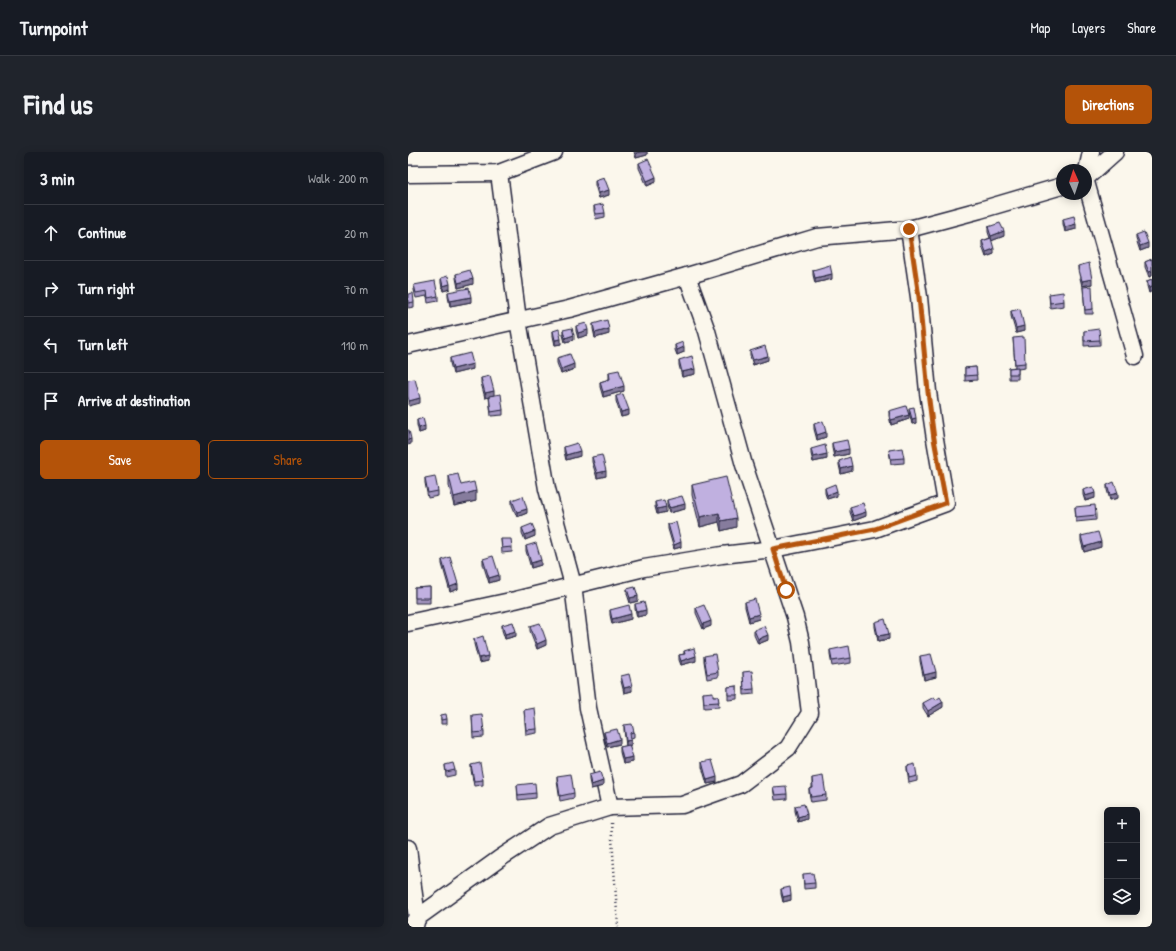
<!DOCTYPE html>
<meta charset="utf-8">
<style>
:root{--surface:#171b24;--page:#20242c;--text:#f1f3f6;--muted:#9ea1a6;--line:#363941;--accent:#b45309}
body{margin:0;font-family:"Patrick Hand",sans-serif;background:var(--page);color:var(--text)}
.controls{position:absolute;right:12px;bottom:12px;display:grid;overflow:hidden;border-radius:6px;box-shadow:0 2px 10px #0003}
.controls button{width:36px;height:36px;display:grid;place-items:center;padding:0;border:0;border-bottom:1px solid var(--line);background:var(--surface);color:var(--text);font:20px sans-serif}
.compass{position:absolute;left:648px;top:12px;width:36px;height:36px;border-radius:50%;background:var(--surface);box-shadow:0 2px 10px #0003;rotate:357deg}
.stop{position:absolute;width:12px;height:12px;margin:-9px;border:3px solid #b45309;border-radius:50%;background:#fff}
.stop.end{background:#b45309;border-color:#fff;box-shadow:0 1px 4px #0008}
.list{margin:0;padding:0;list-style:none}
h2{display:flex;justify-content:space-between;align-items:center;height:52px;margin:0;padding:0 16px;font-size:17px}
h2 small{font-size:13px;font-weight:400;color:var(--muted)}
.list li{display:grid;grid-template-columns:26px 1fr auto;gap:12px;align-items:center;box-sizing:border-box;height:56px;padding:0 16px;border-top:1px solid var(--line)}
.list b{display:block;font-size:15px;white-space:nowrap}
.list em{font-size:13px;font-style:normal;color:var(--muted)}
.actions{display:flex;gap:8px;padding:12px 16px}
.actions a{flex:1;padding:9px 0;border:1px solid var(--accent);border-radius:6px;text-align:center;font-size:14px;color:var(--accent)}
.actions .main{background:var(--accent);color:#fff}
.icon{flex:none;width:22px;height:22px;fill:none;stroke:currentColor;stroke-width:2;stroke-linecap:round;stroke-linejoin:round}
.map{position:relative;flex:none;width:744px;height:775px;overflow:hidden;border-radius:6px}
header{display:flex;align-items:center;gap:24px;box-sizing:border-box;height:56px;padding:0 20px;background:var(--surface);border-bottom:1px solid var(--line)}
header strong{font-size:19px}
nav{display:flex;gap:22px;margin-inline-start:auto;font-size:14px}
.intro{display:flex;align-items:center;justify-content:space-between;box-sizing:border-box;height:96px;padding:0 24px}
h1{margin:0;font-size:28px}
.button{padding:10px 18px;border-radius:6px;background:var(--accent);color:#fff;font-size:14px;font-weight:700}
main{display:flex;gap:24px;padding:0 24px}
aside{flex:1;background:var(--surface);border-radius:6px;box-shadow:0 2px 10px #0003}
.map>svg:first-child{display:block}
.lines{fill:none;stroke-linecap:round;stroke-linejoin:round}
.minor-casing{stroke:#22223b;stroke-width:19}
.path{stroke:#22223b;stroke-width:2.5;stroke-dasharray:1 3;stroke-linecap:butt}
.minor{stroke:#fbf7ec;stroke-width:16}
.wall{fill:#a597c1;stroke:#22223b}
.shaded-wall{fill:#867b9d;stroke:#22223b}
.building{fill:#c0b0e0;stroke:#22223b}
.route{stroke:#b45309;stroke-width:5}
</style>
<header>
<strong>Turnpoint</strong>
<nav><a>Map</a><a>Layers</a><a>Share</a></nav>
</header>
<div class="intro"><h1>Find us</h1><a class="button">Directions</a></div>
<main>
<aside>
<h2>3 min<small>Walk · 200 m</small></h2>
<ul class="list">
<li><svg class="icon" aria-label="ahead" viewBox="0 0 24 24"><path d="M12 20V5M6 11l6-6 6 6"/></svg><div><b>Continue</b></div><em>20 m</em></li>
<li><svg class="icon" aria-label="right" viewBox="0 0 24 24"><path d="M7 20v-9h11M14 6l5 5-5 5"/></svg><div><b>Turn right</b></div><em>70 m</em></li>
<li><svg class="icon" aria-label="left" viewBox="0 0 24 24"><path d="M17 20v-9H6M10 6l-5 5 5 5"/></svg><div><b>Turn left</b></div><em>110 m</em></li>
<li><svg class="icon" aria-label="arrive" viewBox="0 0 24 24"><path d="M6 21V4h12l-3 4 3 4H6"/></svg><div><b>Arrive at destination</b></div></li>
</ul>
<div class="actions"><a class="main">Save</a><a>Share</a></div>
</aside>
<div class="map">
<svg width="744" height="775" viewBox="0 0 744 775">
<rect width="100%" height="100%" fill="#fbf7ec"/>
<filter id="ink" filterUnits="userSpaceOnUse"><feTurbulence type="fractalNoise" baseFrequency=".025" numOctaves="2"/><feDisplacementMap in="SourceGraphic" scale="8" xChannelSelector="R" yChannelSelector="G"/><feConvolveMatrix kernelMatrix="1 2 1 2 8 2 1 2 1" color-interpolation-filters="sRGB"/></filter>
<g filter="url(#ink)">
<g class="lines">
<!-- minor casing -->
<g class="minor-casing">
<g id="minor">
<polyline points="0,22 91,21 146,0"/>
<polyline points="678,23 683,0"/>
<polyline points="678,26 707,0"/>
<polyline points="678,30 727,204"/>
<polyline points="0,193 161,157 279,124 409,85 501,77 572,58 654,34"/>
<polyline points="0,471 107,448 236,416 314,403 365,397 467,377 538,351 527,287 520,240 511,145 501,77"/>
<polyline points="202,655 274,653 333,632 380,596 402,561 393,490 387,465 336,313 299,179 279,124"/>
<polyline points="0,696 9,766 7,774"/>
<polyline points="2,775 9,766 91,707 141,674 202,655 180,556 165,433 139,337 110,168 91,21"/>
</g>
</g>
<!-- path -->
<polyline class="path" points="203,671 210,775"/>
<!-- minor -->
<use href="#minor" class="minor"/>
</g>
<!-- wall -->
<g class="wall">
<polygon points="226,0 239,0 239,3 228,6"/>
<polygon points="231,11 248,30 239,34 231,16"/>
<polygon points="187,28 201,43 191,46 187,33"/>
<polygon points="186,54 197,61 197,65 188,67 186,59"/>
<polygon points="655,67 668,77 657,80 655,72"/>
<polygon points="580,75 596,84 583,89 586,102 578,105 574,94 574,89 582,86 580,80"/>
<polygon points="728,83 740,96 732,99 728,87"/>
<polygon points="744,107 744,124 741,125 737,115 737,110"/>
<polygon points="670,114 684,132 674,134 670,118"/>
<polygon points="405,118 424,127 407,131 405,123"/>
<polygon points="48,122 65,132 50,136 48,126"/>
<polygon points="33,126 42,137 35,139 33,131"/>
<polygon points="744,127 744,139 741,141 739,134 739,129"/>
<polygon points="6,133 30,144 30,149 20,151 19,144 8,146 6,138"/>
<polygon points="675,135 685,157 685,162 677,162"/>
<polygon points="40,140 63,150 42,154 40,145"/>
<polygon points="0,142 6,150 6,155 0,156"/>
<polygon points="641,142 656,149 656,154 642,156"/>
<polygon points="603,159 616,179 608,181 603,164"/>
<polygon points="185,172 201,182 187,186 185,177"/>
<polygon points="168,174 180,183 170,186 168,179"/>
<polygon points="155,178 166,188 157,190 155,183"/>
<polygon points="145,179 153,192 147,193 145,184"/>
<polygon points="676,179 692,188 692,193 676,194"/>
<polygon points="605,186 617,211 617,216 610,217 610,227 601,227 601,216 607,215"/>
<polygon points="267,193 276,200 269,203 267,198"/>
<polygon points="342,199 360,208 345,213 342,204"/>
<polygon points="42,206 65,217 45,222 42,211"/>
<polygon points="149,206 166,217 153,222 149,211"/>
<polygon points="271,208 287,222 274,225 271,213"/>
<polygon points="568,215 569,228 557,229 557,216"/>
<polygon points="201,220 216,239 195,245 192,235 192,230 201,227"/>
<polygon points="73,226 86,243 95,258 95,263 83,264 81,245 77,246 73,231"/>
<polygon points="208,244 221,263 213,265 208,249"/>
<polygon points="501,256 508,271 504,272 501,260"/>
<polygon points="481,259 501,267 483,273 481,264"/>
<polygon points="9,268 17,279 11,281 9,273"/>
<polygon points="406,272 418,285 409,288 406,277"/>
<polygon points="424,291 441,302 426,305 424,296"/>
<polygon points="156,295 172,304 158,308 156,300"/>
<polygon points="403,297 419,307 405,310 403,302"/>
<polygon points="481,298 496,306 496,311 483,312"/>
<polygon points="184,305 198,324 189,326 184,310"/>
<polygon points="431,309 444,319 433,322 431,313"/>
<polygon points="41,324 53,333 68,349 46,354 41,334"/>
<polygon points="17,326 30,339 30,344 20,346 17,331"/>
<polygon points="284,333 328,375 313,379 311,370 292,375 284,343"/>
<polygon points="699,333 710,346 702,348 699,338"/>
<polygon points="417,336 429,344 419,347 417,341"/>
<polygon points="675,338 687,346 677,349 675,343"/>
<polygon points="104,348 119,361 109,365 104,353"/>
<polygon points="259,348 277,357 261,361 259,353"/>
<polygon points="247,350 258,360 249,362 247,355"/>
<polygon points="442,355 458,364 445,369 442,360"/>
<polygon points="667,355 688,363 688,368 668,370"/>
<polygon points="260,372 273,395 266,397 260,377"/>
<polygon points="114,376 127,384 117,388 114,381"/>
<polygon points="673,384 693,395 676,400 673,389"/>
<polygon points="93,387 104,395 104,400 94,401"/>
<polygon points="118,394 133,413 123,416 118,399"/>
<polygon points="75,407 91,428 81,431 75,412"/>
<polygon points="34,408 50,437 42,440 34,412"/>
<polygon points="22,435 22,451 7,451 7,436"/>
<polygon points="219,437 230,449 222,451 219,442"/>
<polygon points="337,450 351,467 341,470 337,455"/>
<polygon points="227,452 238,463 229,465 227,457"/>
<polygon points="288,456 303,474 295,477 288,461"/>
<polygon points="202,458 223,467 204,472 202,463"/>
<polygon points="467,470 481,487 470,489 467,475"/>
<polygon points="94,473 108,484 97,487 94,478"/>
<polygon points="122,474 138,493 129,497 122,479"/>
<polygon points="346,478 360,488 350,492 346,483"/>
<polygon points="66,487 80,509 71,511 66,492"/>
<polygon points="422,498 443,506 443,511 424,514 422,503"/>
<polygon points="276,499 288,509 273,513 271,508 271,503 276,502"/>
<polygon points="296,504 310,520 310,525 299,527 296,509"/>
<polygon points="512,504 528,525 516,528 512,509"/>
<polygon points="335,520 346,537 346,542 336,543"/>
<polygon points="213,524 224,539 216,541 213,529"/>
<polygon points="329,534 329,547 320,548 320,535"/>
<polygon points="295,541 305,544 310,544 311,555 296,556"/>
<polygon points="515,551 535,555 520,564 515,556"/>
<polygon points="116,558 129,577 129,581 118,583"/>
<polygon points="33,563 39,567 39,572 33,572"/>
<polygon points="64,563 76,580 76,585 65,586"/>
<polygon points="216,573 226,580 226,585 223,586 223,593 221,593 225,610 215,612 212,600 212,595 218,594 216,578"/>
<polygon points="196,580 212,592 199,595 196,585"/>
<polygon points="294,610 309,630 299,632 294,615"/>
<polygon points="37,613 47,618 47,623 38,625"/>
<polygon points="63,613 75,628 75,633 66,634 63,618"/>
<polygon points="499,614 509,624 509,629 501,631 499,618"/>
<polygon points="181,623 195,634 183,637 181,628"/>
<polygon points="149,624 166,641 166,646 152,649 149,629"/>
<polygon points="404,626 418,643 418,648 403,650 401,641 401,637 404,636"/>
<polygon points="109,633 128,641 128,646 110,648"/>
<polygon points="365,635 379,642 379,647 367,648"/>
<polygon points="387,654 399,667 390,670 387,659"/>
<polygon points="395,722 407,731 407,736 396,737"/>
<polygon points="373,737 383,748 375,750 373,742"/>
</g>
<!-- shaded-wall -->
<g class="shaded-wall">
<polygon points="233,0 239,0 239,3 228,6 228,1"/>
<polygon points="248,25 248,30 239,34 239,29"/>
<polygon points="201,38 201,43 191,46 191,41"/>
<polygon points="668,72 668,77 657,80 657,75"/>
<polygon points="596,79 596,84 583,89 583,84"/>
<polygon points="740,91 740,96 732,99 732,94"/>
<polygon points="586,97 586,102 578,105 578,100"/>
<polygon points="744,119 744,124 741,125 741,120"/>
<polygon points="424,122 424,127 407,131 407,126"/>
<polygon points="65,127 65,132 50,136 50,131"/>
<polygon points="684,127 684,132 674,134 674,129"/>
<polygon points="42,132 42,137 35,139 35,134"/>
<polygon points="744,135 744,139 741,141 741,136"/>
<polygon points="63,145 63,150 42,154 42,149"/>
<polygon points="616,174 616,179 608,181 608,176"/>
<polygon points="201,177 201,182 187,186 187,181"/>
<polygon points="180,178 180,183 170,186 170,181"/>
<polygon points="166,183 166,188 157,190 157,186"/>
<polygon points="153,187 153,192 147,193 147,188"/>
<polygon points="276,195 276,200 269,203 269,198"/>
<polygon points="360,204 360,208 345,213 345,208"/>
<polygon points="65,212 65,217 45,222 45,217"/>
<polygon points="166,212 166,217 153,222 153,217"/>
<polygon points="287,217 287,222 274,225 274,220"/>
<polygon points="216,234 216,239 195,245 195,240"/>
<polygon points="86,239 86,244 77,246 77,241"/>
<polygon points="12,246 12,251 1,254 1,249"/>
<polygon points="221,258 221,263 213,265 213,260"/>
<polygon points="501,263 501,267 483,273 483,268"/>
<polygon points="508,266 508,271 504,272 504,267"/>
<polygon points="17,274 17,279 11,281 11,276"/>
<polygon points="418,280 418,285 409,288 409,283"/>
<polygon points="3,287 3,292 0,293 0,288"/>
<polygon points="441,297 441,302 426,305 426,300"/>
<polygon points="172,299 172,304 158,308 158,303"/>
<polygon points="419,302 419,307 405,310 405,305"/>
<polygon points="444,314 444,319 433,322 433,317"/>
<polygon points="198,319 198,324 189,326 189,321"/>
<polygon points="68,339 68,349 46,354 46,345"/>
<polygon points="429,339 429,344 419,347 419,343"/>
<polygon points="687,341 687,346 677,349 677,344"/>
<polygon points="710,341 710,346 702,348 702,343"/>
<polygon points="277,352 277,357 261,361 261,356"/>
<polygon points="258,355 258,360 249,362 249,357"/>
<polygon points="119,357 119,361 109,365 109,360"/>
<polygon points="458,360 458,364 445,369 445,364"/>
<polygon points="311,361 311,370 292,375 292,365"/>
<polygon points="328,366 328,375 313,379 313,369"/>
<polygon points="127,379 127,384 117,388 117,383"/>
<polygon points="273,390 273,395 266,397 266,393"/>
<polygon points="693,390 693,395 676,400 676,395"/>
<polygon points="133,408 133,413 123,416 123,411"/>
<polygon points="91,423 91,428 81,431 81,426"/>
<polygon points="50,432 50,437 42,440 42,435"/>
<polygon points="230,444 230,449 222,451 222,446"/>
<polygon points="238,458 238,463 229,465 229,460"/>
<polygon points="223,462 223,467 204,472 204,467"/>
<polygon points="351,462 351,467 341,470 341,465"/>
<polygon points="303,469 303,474 295,477 295,472"/>
<polygon points="108,479 108,484 97,487 97,482"/>
<polygon points="481,482 481,487 470,489 470,484"/>
<polygon points="360,483 360,488 350,492 350,487"/>
<polygon points="138,488 138,493 129,497 129,492"/>
<polygon points="80,504 80,509 71,511 71,506"/>
<polygon points="288,504 288,509 273,513 273,509"/>
<polygon points="528,520 528,525 516,528 516,523"/>
<polygon points="224,534 224,539 216,541 216,536"/>
<polygon points="535,550 535,555 520,564 520,559"/>
<polygon points="212,587 212,592 199,595 199,591"/>
<polygon points="223,588 223,593 218,594 218,589"/>
<polygon points="225,605 225,610 215,612 215,607"/>
<polygon points="309,625 309,630 299,632 299,628"/>
<polygon points="195,629 195,634 183,637 183,633"/>
<polygon points="399,662 399,667 390,670 390,665"/>
<polygon points="383,743 383,748 375,750 375,745"/>
</g>
<!-- building -->
<g class="building">
<polygon points="240,7 248,25 239,29 231,11"/>
<polygon points="196,25 201,38 191,41 187,28"/>
<polygon points="195,52 197,61 188,62 186,54"/>
<polygon points="666,64 668,72 657,75 655,67"/>
<polygon points="592,71 596,79 583,84 580,75"/>
<polygon points="736,80 740,91 732,94 728,83"/>
<polygon points="583,86 586,97 578,100 574,89"/>
<polygon points="744,107 744,119 741,120 737,110"/>
<polygon points="681,111 684,127 674,129 670,114"/>
<polygon points="422,113 424,122 407,126 405,118"/>
<polygon points="62,118 65,127 50,131 48,122"/>
<polygon points="40,124 42,132 35,134 33,126"/>
<polygon points="744,127 744,135 741,136 739,129"/>
<polygon points="27,129 30,144 20,146 19,139 8,141 6,133"/>
<polygon points="684,134 685,157 677,158 675,135"/>
<polygon points="61,136 63,145 42,149 40,140"/>
<polygon points="655,140 656,149 642,151 641,142"/>
<polygon points="5,141 6,150 0,151 0,142"/>
<polygon points="612,157 616,174 608,176 603,159"/>
<polygon points="199,168 201,177 187,181 185,172"/>
<polygon points="178,171 180,178 170,181 168,174"/>
<polygon points="164,176 166,183 157,186 155,178"/>
<polygon points="151,177 153,187 147,188 145,179"/>
<polygon points="691,177 692,188 676,189 676,179"/>
<polygon points="616,185 617,211 607,212 605,186"/>
<polygon points="275,190 276,195 269,198 267,193"/>
<polygon points="357,194 360,204 345,208 342,199"/>
<polygon points="62,201 65,212 45,217 42,206"/>
<polygon points="162,202 166,212 153,217 149,206"/>
<polygon points="284,204 287,217 274,220 271,208"/>
<polygon points="568,215 569,223 557,224 557,216"/>
<polygon points="610,215 610,222 601,222 601,216"/>
<polygon points="211,218 216,234 195,240 192,230 202,227 201,220"/>
<polygon points="82,224 86,239 77,241 73,226"/>
<polygon points="7,227 12,246 1,249 0,244 0,228"/>
<polygon points="93,242 95,258 83,260 81,244"/>
<polygon points="215,242 221,258 213,260 208,244"/>
<polygon points="498,254 501,263 483,268 481,259"/>
<polygon points="506,255 508,266 504,267 501,256"/>
<polygon points="15,266 17,274 11,276 9,268"/>
<polygon points="415,269 418,280 409,283 406,272"/>
<polygon points="0,278 1,278 3,287 0,288"/>
<polygon points="439,288 441,297 426,300 424,291"/>
<polygon points="169,291 172,299 158,303 156,295"/>
<polygon points="417,293 419,302 405,305 403,297"/>
<polygon points="494,296 496,306 483,307 481,298"/>
<polygon points="194,303 198,319 189,321 184,305"/>
<polygon points="442,305 444,314 433,317 431,309"/>
<polygon points="50,322 53,333 66,330 68,339 46,345 41,324"/>
<polygon points="27,324 30,339 20,341 17,326"/>
<polygon points="318,325 328,366 313,369 311,361 292,365 284,333"/>
<polygon points="706,330 710,341 702,343 699,333"/>
<polygon points="427,332 429,339 419,343 417,336"/>
<polygon points="685,335 687,341 677,344 675,338"/>
<polygon points="115,344 119,357 109,360 104,348"/>
<polygon points="274,344 277,352 261,356 259,348"/>
<polygon points="256,348 258,355 249,357 247,350"/>
<polygon points="455,351 458,360 445,364 442,355"/>
<polygon points="687,353 688,363 668,365 667,355"/>
<polygon points="268,370 273,390 266,393 260,372"/>
<polygon points="124,372 127,379 117,383 114,376"/>
<polygon points="690,380 693,390 676,395 673,384"/>
<polygon points="93,387 103,387 104,395 94,396"/>
<polygon points="128,391 133,408 123,411 118,394"/>
<polygon points="85,404 91,423 81,426 75,407"/>
<polygon points="42,405 50,432 42,435 34,408"/>
<polygon points="22,435 22,446 7,446 7,436"/>
<polygon points="227,435 230,444 222,446 219,437"/>
<polygon points="347,447 351,462 341,465 337,450"/>
<polygon points="236,450 238,458 229,460 227,452"/>
<polygon points="221,453 223,462 204,467 202,458"/>
<polygon points="296,453 303,469 295,472 288,456"/>
<polygon points="477,467 481,482 470,484 467,470"/>
<polygon points="105,470 108,479 97,482 94,473"/>
<polygon points="132,471 138,488 129,492 122,474"/>
<polygon points="356,474 360,483 350,487 346,478"/>
<polygon points="75,484 80,504 71,506 66,487"/>
<polygon points="441,494 443,506 424,509 422,498"/>
<polygon points="286,496 288,504 273,509 271,503 277,502 276,499"/>
<polygon points="307,502 310,520 299,522 296,504"/>
<polygon points="523,502 528,520 516,523 512,504"/>
<polygon points="344,519 346,537 336,538 335,520"/>
<polygon points="221,522 224,534 216,536 213,524"/>
<polygon points="329,534 329,543 320,543 320,535"/>
<polygon points="305,540 305,544 310,544 311,550 296,551 295,541"/>
<polygon points="526,545 528,548 532,545 535,550 520,559 515,551"/>
<polygon points="127,556 129,577 118,578 116,558"/>
<polygon points="38,562 39,567 33,568 33,563"/>
<polygon points="74,562 76,580 65,581 64,563"/>
<polygon points="224,572 226,580 222,581 223,588 218,589 216,573"/>
<polygon points="209,577 212,587 199,591 196,580"/>
<polygon points="221,593 225,605 215,607 212,595"/>
<polygon points="304,608 309,625 299,628 294,610"/>
<polygon points="45,611 47,618 38,620 37,613"/>
<polygon points="72,611 75,628 66,629 63,613"/>
<polygon points="507,612 509,624 501,626 499,614"/>
<polygon points="192,620 195,629 183,633 181,623"/>
<polygon points="163,622 166,641 152,644 149,624"/>
<polygon points="415,624 418,643 403,645 401,637 405,636 404,626"/>
<polygon points="127,631 128,641 110,643 109,633"/>
<polygon points="378,634 379,642 367,643 365,635"/>
<polygon points="396,652 399,662 390,665 387,654"/>
<polygon points="405,721 407,731 396,732 395,722"/>
<polygon points="382,735 383,743 375,745 373,737"/>
</g>
</g>
<g class="lines" filter="url(#ink)">
<!-- route -->
<polyline class="route" points="378,438 365,397 467,377 538,351 526,287 520,240 511,145 501,77"/>
</g>
</svg>
<div class="controls">
<button>+</button>
<button>−</button>
<button><svg class="icon" aria-label="layers" viewBox="0 0 24 24"><path d="M12 4l9 5-9 5-9-5zM3 14l9 5 9-5"/></svg></button>
</div>
<svg class="compass" viewBox="-18 -18 36 36"><path d="M0-13l5 13h-10z" fill="#e53935"/><path d="M0 13l5-13h-10z" fill="#9ea1a6"/></svg>
<div class="stop" style="left:378px;top:438px"></div>
<div class="stop end" style="left:501px;top:77px"></div>
</div>
</main>
